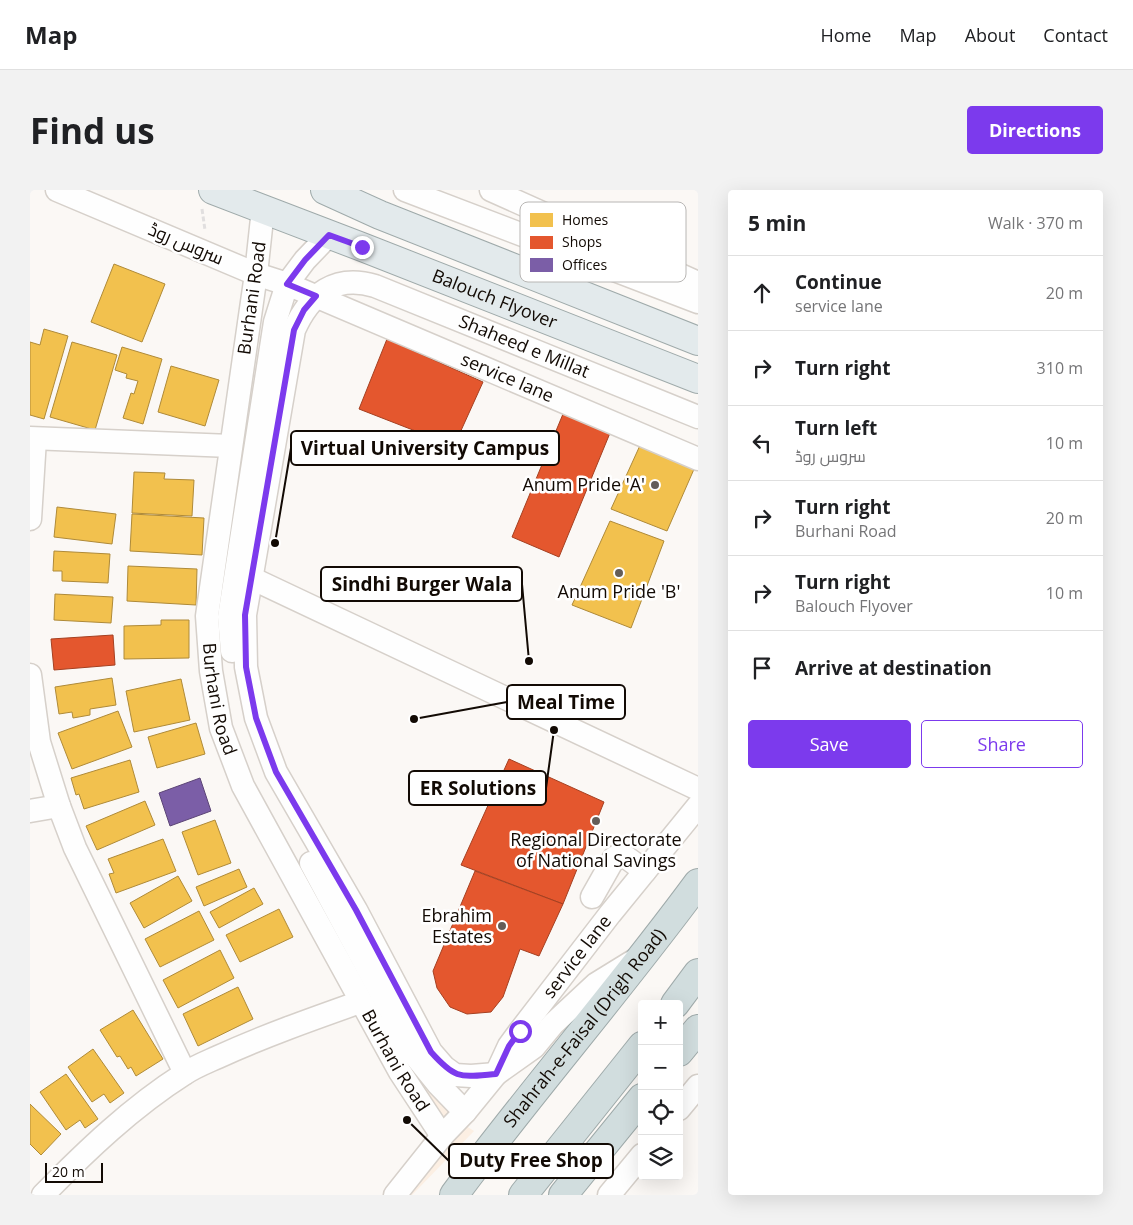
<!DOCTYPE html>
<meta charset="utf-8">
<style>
:root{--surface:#fff;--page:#f2f2f2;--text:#202124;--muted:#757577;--line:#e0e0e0;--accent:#7c3aed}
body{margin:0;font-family:"Open Sans",Cairo,sans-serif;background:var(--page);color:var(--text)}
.controls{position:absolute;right:15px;bottom:15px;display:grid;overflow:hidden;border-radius:5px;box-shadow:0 5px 20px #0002}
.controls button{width:45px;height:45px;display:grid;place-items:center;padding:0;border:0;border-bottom:1px solid var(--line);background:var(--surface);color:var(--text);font:25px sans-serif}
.scale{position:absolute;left:15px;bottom:12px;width:58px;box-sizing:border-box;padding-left:5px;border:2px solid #120a04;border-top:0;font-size:14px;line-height:18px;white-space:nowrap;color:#120a04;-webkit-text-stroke:4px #fff;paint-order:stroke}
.stop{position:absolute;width:15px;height:15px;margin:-11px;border:4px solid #7c3aed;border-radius:50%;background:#fff}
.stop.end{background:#7c3aed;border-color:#fff;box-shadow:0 1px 5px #0008}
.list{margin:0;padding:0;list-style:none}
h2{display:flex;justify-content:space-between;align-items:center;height:65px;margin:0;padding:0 20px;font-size:21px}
h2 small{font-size:16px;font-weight:400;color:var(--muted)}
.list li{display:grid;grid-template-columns:32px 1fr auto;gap:15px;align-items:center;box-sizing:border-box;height:75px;padding:0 20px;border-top:1px solid var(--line)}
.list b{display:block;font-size:19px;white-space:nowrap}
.list p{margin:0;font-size:16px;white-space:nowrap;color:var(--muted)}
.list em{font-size:16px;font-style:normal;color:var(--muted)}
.actions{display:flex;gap:10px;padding:15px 20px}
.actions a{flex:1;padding:11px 0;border:1px solid var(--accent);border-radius:5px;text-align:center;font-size:18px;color:var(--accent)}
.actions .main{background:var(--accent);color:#fff}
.icon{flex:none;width:28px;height:28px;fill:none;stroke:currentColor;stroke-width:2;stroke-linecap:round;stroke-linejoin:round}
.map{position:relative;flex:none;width:668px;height:1005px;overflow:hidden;border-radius:5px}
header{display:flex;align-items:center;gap:30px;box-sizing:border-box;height:70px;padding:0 25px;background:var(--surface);border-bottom:1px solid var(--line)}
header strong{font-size:24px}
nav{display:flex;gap:28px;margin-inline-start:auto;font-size:18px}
.intro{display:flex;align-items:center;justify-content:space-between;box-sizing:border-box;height:120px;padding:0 30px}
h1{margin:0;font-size:35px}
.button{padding:12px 22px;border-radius:5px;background:var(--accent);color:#fff;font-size:18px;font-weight:700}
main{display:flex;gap:30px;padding:0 30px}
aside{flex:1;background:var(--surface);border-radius:5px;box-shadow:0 5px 20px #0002}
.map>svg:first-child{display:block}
.green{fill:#fcefe3}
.homes{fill:#f2c14e;stroke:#af8a38}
.shops{fill:#e4572e;stroke:#a54021}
.offices{fill:#7b5ea7;stroke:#5c4576}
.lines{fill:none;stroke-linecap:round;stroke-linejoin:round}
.minor-casing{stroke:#d6d0ca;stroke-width:25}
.major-casing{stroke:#9faaaa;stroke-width:30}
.highway-casing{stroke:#9faaaa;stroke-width:30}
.path{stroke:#e1dfdf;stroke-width:3;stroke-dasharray:5 2.5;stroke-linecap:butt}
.minor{stroke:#fefefe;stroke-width:22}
.major{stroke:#e3eaec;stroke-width:28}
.highway{stroke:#d1ddde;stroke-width:28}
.route{stroke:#7c3aed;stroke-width:6}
.poi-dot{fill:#645d58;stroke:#fff;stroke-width:2}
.labels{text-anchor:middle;stroke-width:5;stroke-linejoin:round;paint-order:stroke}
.street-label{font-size:18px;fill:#120a04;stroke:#fff}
.poi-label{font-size:18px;fill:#120a04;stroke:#fff;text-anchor:end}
.key{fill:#fff;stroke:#b8b6b4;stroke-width:1}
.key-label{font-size:14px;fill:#120a04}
.leader{fill:none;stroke:#120a04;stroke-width:2}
.callout-dot{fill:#120a04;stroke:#fff;stroke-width:2}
.callout{fill:#fff;stroke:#120a04;stroke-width:2}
.callout-label{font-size:19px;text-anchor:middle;font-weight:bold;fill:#120a04}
</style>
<header>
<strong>Map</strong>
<nav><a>Home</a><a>Map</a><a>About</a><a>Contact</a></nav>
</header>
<div class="intro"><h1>Find us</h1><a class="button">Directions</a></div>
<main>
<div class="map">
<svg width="668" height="1005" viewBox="0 0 668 1005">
<rect width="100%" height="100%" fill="#fbf8f5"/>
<!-- green -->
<g class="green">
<polygon points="386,888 423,916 422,923 410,929"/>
<polygon points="436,936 444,941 382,1005 375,1005 406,961"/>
</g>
<!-- homes -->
<g class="homes">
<polygon points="84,74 135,94 112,152 61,132"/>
<polygon points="14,139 38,146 14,229 0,225 0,152 10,155"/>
<polygon points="42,152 87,165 65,240 20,227"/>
<polygon points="92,157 132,169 113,234 93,228 101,203 104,204 108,191 96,188 97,184 85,180"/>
<polygon points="141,176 189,190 175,236 128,222"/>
<polygon points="612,251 668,270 637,341 581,319"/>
<polygon points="104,282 135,283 134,289 164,290 162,326 102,323"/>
<polygon points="27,317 86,324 82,354 24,347"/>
<polygon points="102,324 174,328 172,365 100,361"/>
<polygon points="580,331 634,351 601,438 542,415"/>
<polygon points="24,361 80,364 78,393 32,391 32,381 23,381"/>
<polygon points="98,376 167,379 166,415 97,411"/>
<polygon points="25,404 83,407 81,433 24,430"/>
<polygon points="131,430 159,430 159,468 94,469 94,436 131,435"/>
<polygon points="82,488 86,515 60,519 60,525 43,528 42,522 29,524 25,497"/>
<polygon points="151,489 160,530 104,542 96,501"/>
<polygon points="88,521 102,557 42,579 28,543"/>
<polygon points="166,533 175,564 127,578 118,547"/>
<polygon points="100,570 109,602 54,619 49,604 46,605 41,588"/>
<polygon points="115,611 125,635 67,660 56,636"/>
<polygon points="185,630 201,673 168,685 152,642"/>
<polygon points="133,649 146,681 86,703 79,684 84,683 78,669"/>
<polygon points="209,679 217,697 174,716 166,697"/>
<polygon points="148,686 162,711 114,738 100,713"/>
<polygon points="224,698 233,714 189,738 180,722"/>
<polygon points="249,719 263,747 210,772 196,745"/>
<polygon points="169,721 184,750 130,777 115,749"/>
<polygon points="190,760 204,788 148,818 133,790"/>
<polygon points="208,797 223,829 168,856 153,824"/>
<polygon points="103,820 133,869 106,886 101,877 98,879 90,866 87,867 70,840"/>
<polygon points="63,859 94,903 80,913 74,904 62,912 38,877"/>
<polygon points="36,884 68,929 55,938 50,930 36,940 10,902"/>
<polygon points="0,914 31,944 11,965 0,954"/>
</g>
<!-- shops -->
<g class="shops">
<polygon points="357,149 453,192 424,256 329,219"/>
<polygon points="533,224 580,243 529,367 482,347"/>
<polygon points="83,445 85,475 24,480 21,449"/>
<polygon points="479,569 574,612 533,714 431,675"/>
<polygon points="445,681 533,714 509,766 490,759 473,807 461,822 437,824 420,817 407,798 403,781"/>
</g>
<!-- offices -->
<polygon class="offices" points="170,588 181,621 140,636 129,603"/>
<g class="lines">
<!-- minor casing -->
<g class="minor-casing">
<g id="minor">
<path id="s1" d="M27 0 226 84 257 94 668 269"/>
<polyline points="375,0 668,112"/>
<polyline points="461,0 668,93"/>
<path id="s2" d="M233 19 226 84 177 426 181 481 191 538 213 596 370 882 412 946"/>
<polyline points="0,248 201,256"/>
<polyline points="0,329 5,249"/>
<polyline points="221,388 668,599"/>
<polyline points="202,461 199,427 245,132 257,94 275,70 299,45"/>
<polyline points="0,485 9,552 29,616 45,658 155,883"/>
<polyline points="0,621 29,616"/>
<polyline points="281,673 383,863 408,894 435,922"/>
<polyline points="562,707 584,668 589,665 593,665 615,681"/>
<path id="s3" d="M605 770 566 794 523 834 504 857 466 884 441 886 425 885 414 877 401 862 326 720 246 582 226 528 216 477 215 425 264 140C280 104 305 84 345 96L668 227"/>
<polyline points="649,919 668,896"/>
<path d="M13 1005C56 961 102 917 154 884 164 877 177 872 188 867 234 846 282 829 330 812"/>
<path id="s4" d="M365 1005 412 946 435 922 466 884 479 856 490 841 580 724 668 616"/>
<polyline points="579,1005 612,965"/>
</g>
</g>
<!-- major casing -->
<g class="major-casing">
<g id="major">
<path id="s5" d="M183 0 332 57 668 189"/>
<polyline points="295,0 350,25 668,151"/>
</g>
</g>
<!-- highway casing -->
<g class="highway-casing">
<g id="highway">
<polyline points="645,814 668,783"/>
<polyline points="649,862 668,839"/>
<path id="s6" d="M424 1005C503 899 590 799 668 693"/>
<polyline points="493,1005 612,856"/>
<polyline points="533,1005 612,908"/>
</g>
</g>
<!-- path -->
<polyline class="path" points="172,19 175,40"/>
<!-- minor -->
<use href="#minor" class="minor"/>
<!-- major -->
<use href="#major" class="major"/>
<!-- highway -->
<use href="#highway" class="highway"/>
</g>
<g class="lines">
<!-- route -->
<path class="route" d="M332 57 299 45 275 70 257 94 286 106 274 120 264 140 215 425 216 477 226 528 246 582 326 720 401 862C426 890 430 887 466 884L479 856 490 841"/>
</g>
<!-- markers -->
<g class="poi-dot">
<circle cx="625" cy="295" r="5"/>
<circle cx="589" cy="383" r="5"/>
<circle cx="566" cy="631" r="5"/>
<circle cx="472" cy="736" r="5"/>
</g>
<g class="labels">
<!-- street labels -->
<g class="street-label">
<text transform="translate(156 54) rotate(23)" y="6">سروس روڈ</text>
<text transform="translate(222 108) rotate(-82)" y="6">Burhani Road</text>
<text dy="6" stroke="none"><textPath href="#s5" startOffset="302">Balouch Flyover</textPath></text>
<text dy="6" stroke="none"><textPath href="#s3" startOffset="1290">Shaheed e Millat</textPath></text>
<text dy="6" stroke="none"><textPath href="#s1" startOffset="488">service lane</textPath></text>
<text dy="6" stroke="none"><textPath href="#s2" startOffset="495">Burhani Road</textPath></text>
<text dy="6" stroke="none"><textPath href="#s4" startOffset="301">service lane</textPath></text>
<text dy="6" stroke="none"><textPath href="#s6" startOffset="212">Shahrah-e-Faisal (Drigh Road)</textPath></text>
<text dy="6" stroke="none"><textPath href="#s2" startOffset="900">Burhani Road</textPath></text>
</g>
<!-- poi labels -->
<g class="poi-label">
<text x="615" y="301">Anum Pride 'A'</text>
<text x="589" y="408" text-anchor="middle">Anum Pride 'B'</text>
<text x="566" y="656" text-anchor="middle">Regional Directorate<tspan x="566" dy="21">of National Savings</tspan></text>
<text x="462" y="732">Ebrahim<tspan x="462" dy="21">Estates</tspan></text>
</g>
</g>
<!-- legend -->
<rect x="490" y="12" width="166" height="80" rx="8" class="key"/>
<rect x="500" y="23" width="23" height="14" fill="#f2c14e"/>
<rect x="500" y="46" width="23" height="13" fill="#e4572e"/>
<rect x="500" y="68" width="23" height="14" fill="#7b5ea7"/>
<g class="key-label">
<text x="532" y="35">Homes</text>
<text x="532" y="57">Shops</text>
<text x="532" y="80">Offices</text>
</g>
<!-- callouts -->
<path class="leader" d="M245 353L261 258M499 471L492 394M384 529L477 512M524 540L516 598M377 930L419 971"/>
<g class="callout-dot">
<circle cx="245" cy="353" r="5"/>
<circle cx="499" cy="471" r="5"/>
<circle cx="384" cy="529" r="5"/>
<circle cx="524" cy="540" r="5"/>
<circle cx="377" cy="930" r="5"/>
</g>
<g class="callout">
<rect x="261" y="241" width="268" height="34" rx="5"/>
<rect x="291" y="377" width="201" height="34" rx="5"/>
<rect x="477" y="495" width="118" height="34" rx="5"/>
<rect x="379" y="581" width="137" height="34" rx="5"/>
<rect x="419" y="954" width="164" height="34" rx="5"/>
</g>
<g class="callout-label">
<text x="395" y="265">Virtual University Campus</text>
<text x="392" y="401">Sindhi Burger Wala</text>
<text x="536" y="519">Meal Time</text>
<text x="448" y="605">ER Solutions</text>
<text x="501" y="977">Duty Free Shop</text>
</g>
</svg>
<div class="controls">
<button>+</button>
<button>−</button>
<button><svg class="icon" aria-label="locate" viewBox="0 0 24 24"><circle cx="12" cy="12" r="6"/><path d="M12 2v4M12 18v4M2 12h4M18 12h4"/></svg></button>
<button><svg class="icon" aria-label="layers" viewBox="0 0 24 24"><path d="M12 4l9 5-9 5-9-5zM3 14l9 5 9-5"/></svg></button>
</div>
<div class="scale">20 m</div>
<div class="stop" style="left:490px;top:841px"></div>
<div class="stop end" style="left:332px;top:57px"></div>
</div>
<aside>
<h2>5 min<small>Walk · 370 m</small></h2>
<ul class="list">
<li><svg class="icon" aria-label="ahead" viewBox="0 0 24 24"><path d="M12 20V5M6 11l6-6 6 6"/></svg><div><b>Continue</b><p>service lane</p></div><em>20 m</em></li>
<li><svg class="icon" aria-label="right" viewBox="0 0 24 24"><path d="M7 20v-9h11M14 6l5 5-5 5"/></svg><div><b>Turn right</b></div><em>310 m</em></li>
<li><svg class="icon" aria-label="left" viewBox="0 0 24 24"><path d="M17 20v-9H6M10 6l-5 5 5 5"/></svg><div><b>Turn left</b><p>سروس روڈ</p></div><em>10 m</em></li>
<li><svg class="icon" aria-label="right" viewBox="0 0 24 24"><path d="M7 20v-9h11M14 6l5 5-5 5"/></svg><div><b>Turn right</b><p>Burhani Road</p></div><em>20 m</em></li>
<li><svg class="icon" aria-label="right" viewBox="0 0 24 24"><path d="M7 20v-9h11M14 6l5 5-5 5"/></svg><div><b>Turn right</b><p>Balouch Flyover</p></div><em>10 m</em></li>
<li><svg class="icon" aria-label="arrive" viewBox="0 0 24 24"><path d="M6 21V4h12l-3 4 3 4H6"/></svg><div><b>Arrive at destination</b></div></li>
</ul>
<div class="actions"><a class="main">Save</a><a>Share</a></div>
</aside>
</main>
